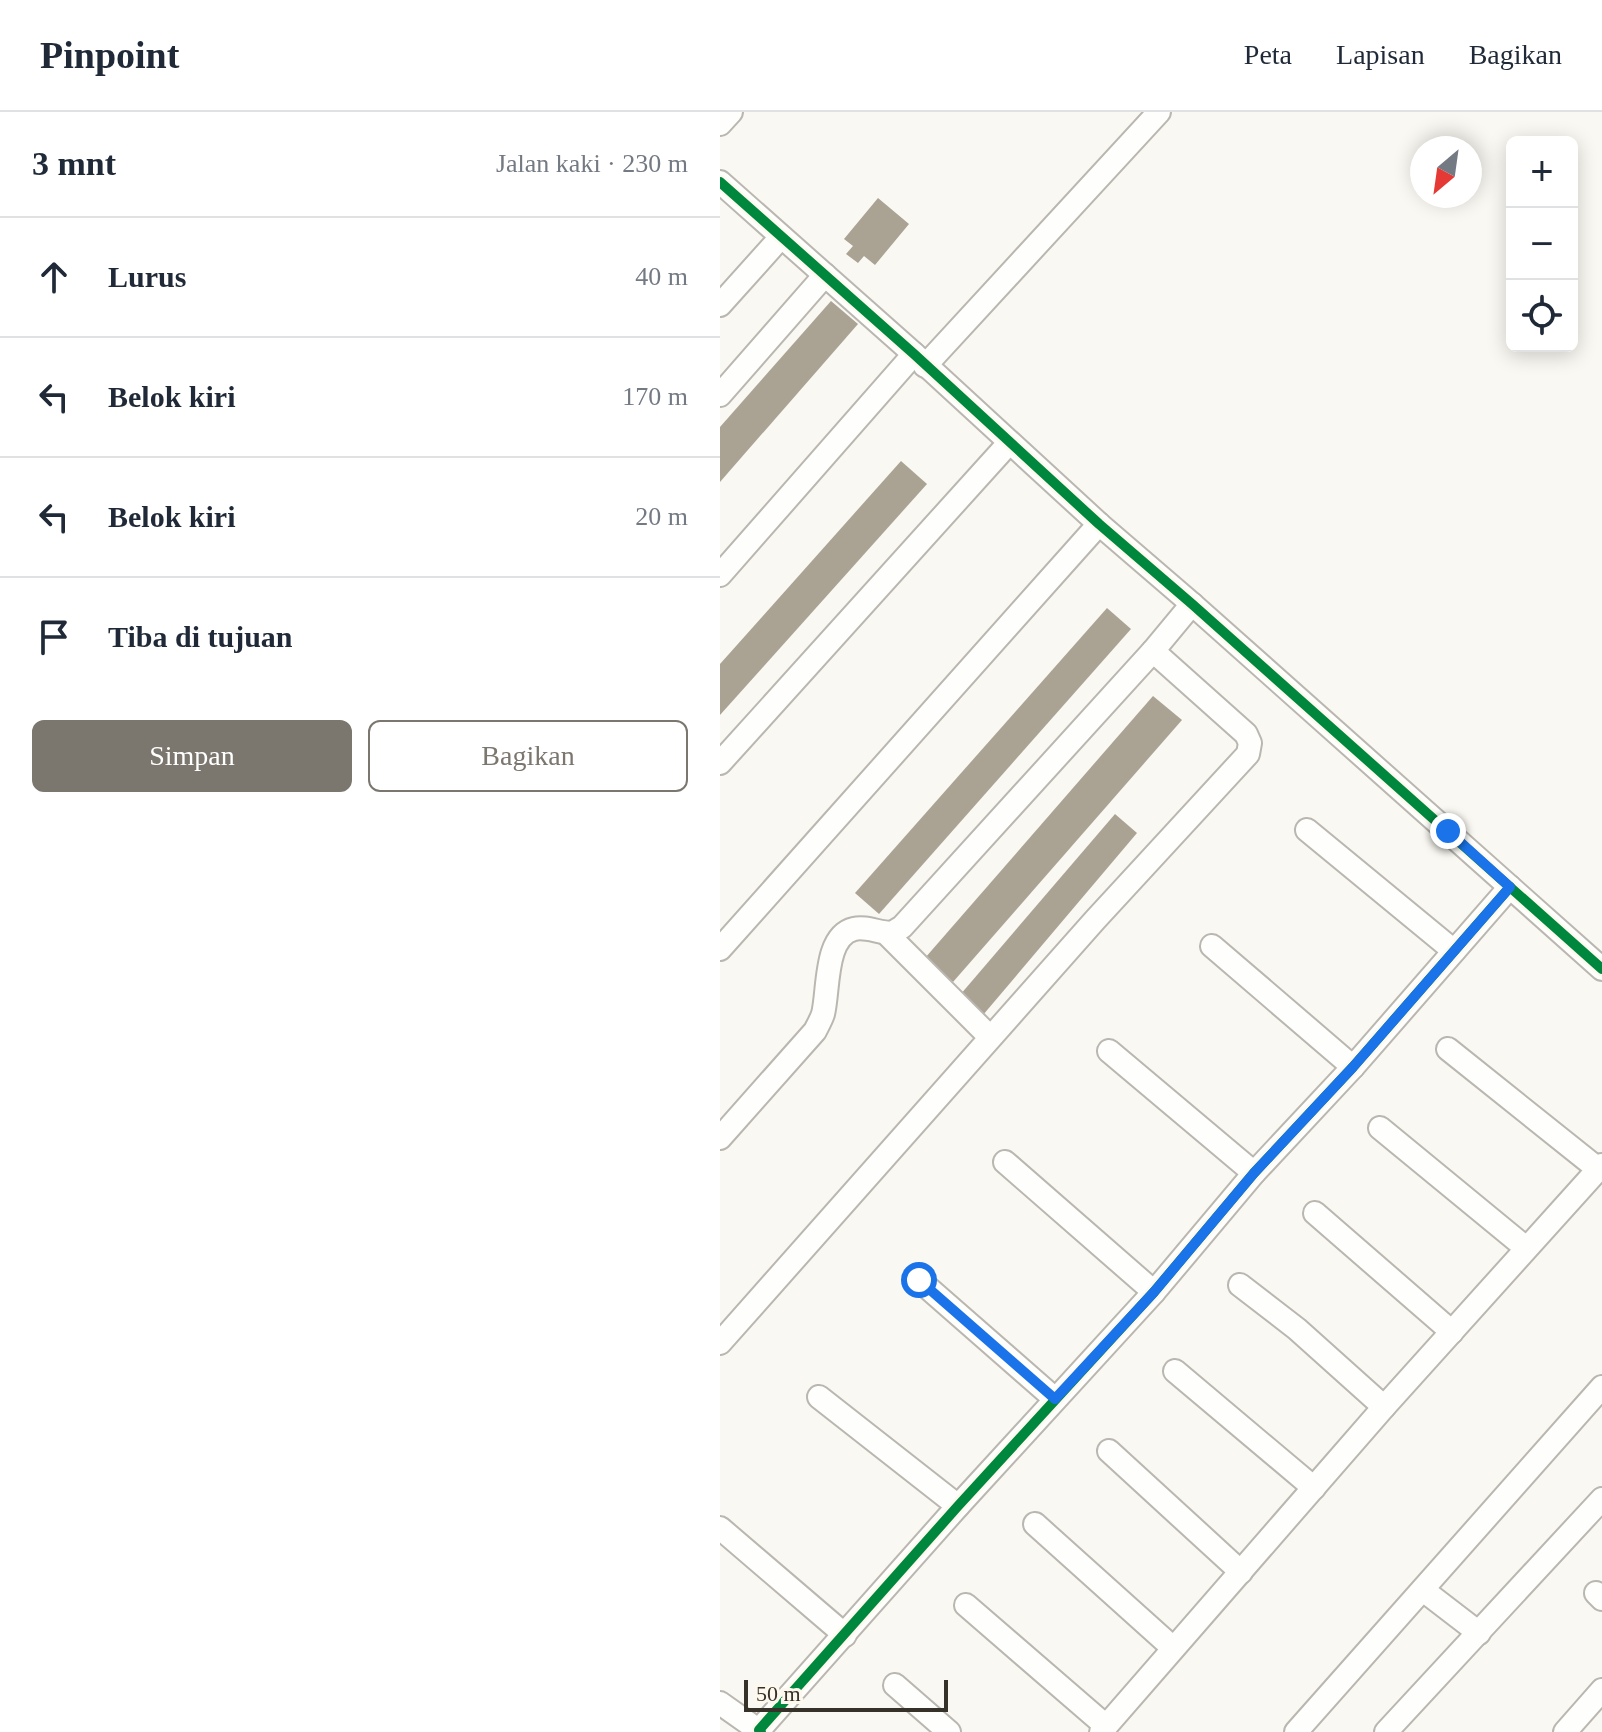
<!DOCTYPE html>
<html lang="id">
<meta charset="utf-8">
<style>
:root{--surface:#fff;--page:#f6f6f7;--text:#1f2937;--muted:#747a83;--line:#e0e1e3;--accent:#7b776f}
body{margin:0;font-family:Georgia,serif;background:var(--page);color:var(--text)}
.controls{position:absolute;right:24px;top:24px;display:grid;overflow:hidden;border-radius:12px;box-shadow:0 4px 20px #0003}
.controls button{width:72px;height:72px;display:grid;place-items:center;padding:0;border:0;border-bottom:2px solid var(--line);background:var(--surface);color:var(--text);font:40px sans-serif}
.compass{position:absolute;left:690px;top:24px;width:72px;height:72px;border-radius:50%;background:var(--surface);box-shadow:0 4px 20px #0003;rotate:209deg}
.scale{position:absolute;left:24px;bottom:20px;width:204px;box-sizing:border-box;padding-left:8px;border:4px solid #373229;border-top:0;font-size:22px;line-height:28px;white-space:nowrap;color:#373229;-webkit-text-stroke:6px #fef9ef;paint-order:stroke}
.stop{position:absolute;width:24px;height:24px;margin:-18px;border:6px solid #1a73e8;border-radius:50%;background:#fff}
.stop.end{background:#1a73e8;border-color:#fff;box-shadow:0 2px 8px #0008}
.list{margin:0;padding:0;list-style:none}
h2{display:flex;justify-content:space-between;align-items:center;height:104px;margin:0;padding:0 32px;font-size:34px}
h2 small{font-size:26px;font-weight:400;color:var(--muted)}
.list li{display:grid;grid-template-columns:52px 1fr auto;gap:24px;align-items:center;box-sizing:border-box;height:120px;padding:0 32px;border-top:2px solid var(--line)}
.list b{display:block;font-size:30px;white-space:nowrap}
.list em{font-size:26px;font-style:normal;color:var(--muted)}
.actions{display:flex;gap:16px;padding:24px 32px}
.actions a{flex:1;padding:18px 0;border:2px solid var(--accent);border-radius:12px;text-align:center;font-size:28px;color:var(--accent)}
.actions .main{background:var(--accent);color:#fff}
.icon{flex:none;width:44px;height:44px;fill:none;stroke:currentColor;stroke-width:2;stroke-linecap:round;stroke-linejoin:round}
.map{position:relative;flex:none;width:882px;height:1620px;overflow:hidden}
header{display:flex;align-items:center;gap:48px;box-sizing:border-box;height:112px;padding:0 40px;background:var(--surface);border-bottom:2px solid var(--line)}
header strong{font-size:38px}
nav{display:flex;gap:44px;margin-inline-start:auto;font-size:28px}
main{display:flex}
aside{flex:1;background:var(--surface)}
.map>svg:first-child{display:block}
.building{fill:#aaa394}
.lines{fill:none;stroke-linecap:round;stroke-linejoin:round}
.minor-casing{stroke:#bab7b0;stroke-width:26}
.minor{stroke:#fefefd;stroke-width:22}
.cycleway-casing{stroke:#fef9ef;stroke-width:15}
.cycleway{stroke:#00873e;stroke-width:10}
.route{stroke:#1a73e8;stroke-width:10}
</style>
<header>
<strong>Pinpoint</strong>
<nav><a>Peta</a><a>Lapisan</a><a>Bagikan</a></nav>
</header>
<main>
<aside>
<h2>3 mnt<small>Jalan kaki · 230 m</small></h2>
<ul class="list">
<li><svg class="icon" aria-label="ahead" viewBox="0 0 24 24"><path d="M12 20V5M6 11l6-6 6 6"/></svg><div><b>Lurus</b></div><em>40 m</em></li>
<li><svg class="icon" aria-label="left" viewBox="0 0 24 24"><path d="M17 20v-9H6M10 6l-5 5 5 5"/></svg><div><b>Belok kiri</b></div><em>170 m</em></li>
<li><svg class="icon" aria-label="left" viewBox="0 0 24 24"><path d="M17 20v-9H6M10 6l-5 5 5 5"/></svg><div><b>Belok kiri</b></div><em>20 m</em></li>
<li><svg class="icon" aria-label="arrive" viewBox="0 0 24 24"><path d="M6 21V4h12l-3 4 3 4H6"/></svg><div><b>Tiba di tujuan</b></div></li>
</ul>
<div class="actions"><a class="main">Simpan</a><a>Bagikan</a></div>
</aside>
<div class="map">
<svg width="882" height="1620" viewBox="0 0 882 1620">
<rect width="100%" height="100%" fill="#faf8f2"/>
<!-- building -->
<g class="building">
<polygon points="158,86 189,112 155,153 144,144 138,151 126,142 133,134 124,127"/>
<polygon points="111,189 138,212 0,370 0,315"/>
<polygon points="181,349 207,372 0,603 0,552"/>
<polygon points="387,496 411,517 159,802 135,781"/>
<polygon points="433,584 462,608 233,870 205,846"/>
<polygon points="395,702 417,721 263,903 240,883"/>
</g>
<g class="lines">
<!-- minor casing -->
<g class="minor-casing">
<g id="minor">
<polyline points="0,12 11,0"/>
<polyline points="0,70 194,242 379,412 472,492 882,857"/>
<polyline points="0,193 61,125"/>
<polyline points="205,254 439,0"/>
<polyline points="0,283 105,163"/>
<polyline points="0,463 194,242"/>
<polyline points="0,651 289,331"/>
<polyline points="587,718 734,839"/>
<polyline points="167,822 270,925"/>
<polyline points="492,834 633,955"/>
<polyline points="0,837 379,412"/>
<polyline points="728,937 878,1057"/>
<polyline points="389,939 534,1061"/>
<polyline points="660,1016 806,1136"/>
<path d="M0 1026 95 919C98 913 101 908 103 902 109 879 104 824 134 817 146 814 159 821 172 821L182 815 433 539 472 492"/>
<polyline points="285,1050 434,1180"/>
<polyline points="595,1101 732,1220"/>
<polyline points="199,1168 335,1287"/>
<polyline points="520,1173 577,1217 664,1295"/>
<polyline points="0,1231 375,808 528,642 530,631 526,622 433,539"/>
<polyline points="455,1259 594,1376"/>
<polyline points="99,1285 238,1394"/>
<polyline points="389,1339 521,1460"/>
<polyline points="315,1412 453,1536"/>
<polyline points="0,1416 125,1523"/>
<polyline points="703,1478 759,1521"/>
<polyline points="876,1481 882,1487"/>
<polyline points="246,1493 386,1614"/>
<polyline points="175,1573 229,1620"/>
<polyline points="0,1591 41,1620"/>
<polyline points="39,1618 238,1394 434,1180 534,1061 633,955 790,775"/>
<polyline points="381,1620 664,1295 882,1053"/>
<polyline points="576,1620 882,1275"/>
<polyline points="666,1620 882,1387"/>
<polyline points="845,1620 882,1578"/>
</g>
</g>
<!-- minor -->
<use href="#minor" class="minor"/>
<!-- cycleway casing -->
<g class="cycleway-casing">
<g id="cycleway">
<polyline points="0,70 194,242 379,412 472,492 882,857"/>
<polyline points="41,1620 39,1618 238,1394 434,1180 534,1061 633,955 790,775"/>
</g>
</g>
<!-- cycleway -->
<use href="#cycleway" class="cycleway"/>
</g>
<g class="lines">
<!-- route -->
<polyline class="route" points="199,1168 335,1287 434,1180 534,1061 633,955 790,775 728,719"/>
</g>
</svg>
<div class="controls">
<button>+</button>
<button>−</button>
<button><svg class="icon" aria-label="locate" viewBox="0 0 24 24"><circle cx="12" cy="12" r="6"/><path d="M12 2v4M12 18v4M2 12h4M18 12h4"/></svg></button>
</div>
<svg class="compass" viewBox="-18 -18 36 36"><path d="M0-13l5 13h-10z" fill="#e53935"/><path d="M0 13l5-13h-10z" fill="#747a83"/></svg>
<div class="scale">50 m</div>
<div class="stop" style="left:199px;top:1168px"></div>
<div class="stop end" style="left:728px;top:719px"></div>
</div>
</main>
